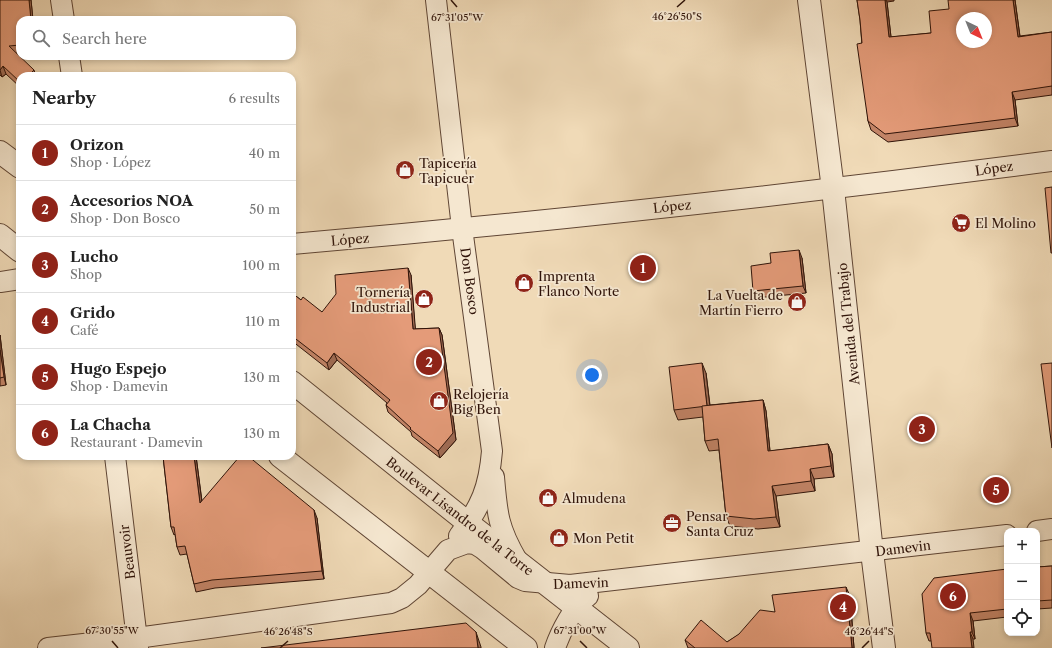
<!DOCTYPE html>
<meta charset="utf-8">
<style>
:root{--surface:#fff;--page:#f6f6f6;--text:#222;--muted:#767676;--line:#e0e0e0;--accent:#8f2418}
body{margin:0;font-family:"Libre Caslon Text",serif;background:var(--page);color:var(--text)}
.controls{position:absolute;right:12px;bottom:12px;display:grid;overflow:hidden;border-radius:8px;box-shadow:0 2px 6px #0003}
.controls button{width:36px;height:36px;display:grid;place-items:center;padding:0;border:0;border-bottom:1px solid var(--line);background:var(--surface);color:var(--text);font:20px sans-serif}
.compass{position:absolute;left:956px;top:12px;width:36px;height:36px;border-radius:50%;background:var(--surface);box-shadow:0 2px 6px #0003;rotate:137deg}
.you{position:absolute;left:592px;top:375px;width:14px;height:14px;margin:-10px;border:3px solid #fff;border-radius:50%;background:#1a73e8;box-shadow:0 0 0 6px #1a73e833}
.badge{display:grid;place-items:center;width:26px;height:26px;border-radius:50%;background:var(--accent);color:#fff;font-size:13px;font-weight:700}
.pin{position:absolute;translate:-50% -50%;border:2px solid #fff;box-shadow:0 1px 4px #0006}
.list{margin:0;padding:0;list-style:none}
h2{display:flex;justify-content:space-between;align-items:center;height:52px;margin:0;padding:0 16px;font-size:17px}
h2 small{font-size:13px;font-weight:400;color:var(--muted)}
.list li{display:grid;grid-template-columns:26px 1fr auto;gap:12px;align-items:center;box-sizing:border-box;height:56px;padding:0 16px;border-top:1px solid var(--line)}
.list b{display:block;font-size:15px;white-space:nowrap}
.list p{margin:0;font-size:13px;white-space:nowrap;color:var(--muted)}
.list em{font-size:13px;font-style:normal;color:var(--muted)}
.icon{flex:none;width:22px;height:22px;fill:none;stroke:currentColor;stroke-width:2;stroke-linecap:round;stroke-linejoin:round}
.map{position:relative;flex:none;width:1052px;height:648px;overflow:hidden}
.search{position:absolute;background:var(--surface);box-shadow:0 2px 6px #0003;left:16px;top:16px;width:280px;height:44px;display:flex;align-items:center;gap:10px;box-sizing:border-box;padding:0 14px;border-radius:12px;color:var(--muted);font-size:15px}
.panel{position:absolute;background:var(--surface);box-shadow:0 2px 6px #0003;left:16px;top:72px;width:280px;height:388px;border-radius:12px}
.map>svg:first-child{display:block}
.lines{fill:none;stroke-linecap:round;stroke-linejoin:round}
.minor-casing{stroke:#5f4534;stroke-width:22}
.tertiary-casing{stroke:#5f4534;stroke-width:24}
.minor{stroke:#f5e7d0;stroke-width:20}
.tertiary{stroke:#f5e7d0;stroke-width:22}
.wall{fill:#c48568;stroke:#2f1309}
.shaded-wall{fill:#a06c55;stroke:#2f1309}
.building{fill:#e49b79;stroke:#2f1309;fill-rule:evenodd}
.ticks{fill:none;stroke:#2f1309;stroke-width:1.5}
.labels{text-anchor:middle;stroke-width:3.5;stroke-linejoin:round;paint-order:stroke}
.poi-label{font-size:13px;fill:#2f1309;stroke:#f5e7d0;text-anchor:start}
.street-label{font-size:13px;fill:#2f1309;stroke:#f5e7d0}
.ticks-label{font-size:10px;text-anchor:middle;fill:#2f1309;stroke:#f5e7d0;stroke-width:3.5;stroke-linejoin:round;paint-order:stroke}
</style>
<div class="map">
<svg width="1052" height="648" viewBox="0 0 1052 648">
<rect width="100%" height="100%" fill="#f0dab7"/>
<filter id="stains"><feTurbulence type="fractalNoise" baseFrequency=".005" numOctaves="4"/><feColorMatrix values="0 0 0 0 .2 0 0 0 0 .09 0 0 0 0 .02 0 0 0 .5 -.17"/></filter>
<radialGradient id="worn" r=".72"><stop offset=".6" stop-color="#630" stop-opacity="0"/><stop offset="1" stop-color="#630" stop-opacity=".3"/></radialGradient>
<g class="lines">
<!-- minor casing -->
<g class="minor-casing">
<g id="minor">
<polyline points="61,0 64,20"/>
<path d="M436 0 462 228 492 451C489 488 481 506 459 536"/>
<polyline points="69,56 72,76"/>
<path d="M292 244C546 222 799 194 1052 161"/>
<polyline points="0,282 20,279"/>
<polyline points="115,456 138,648"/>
<path d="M494 477C497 513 498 528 517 560"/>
<polyline points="1037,531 1052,529"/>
<polyline points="48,648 137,638 391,603 402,598 418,585 448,550 467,543 475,544 483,549 518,578 525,581 570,585 1007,535"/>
<path d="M555 648C560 633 574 605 588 596"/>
</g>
</g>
<!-- tertiary casing -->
<g class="tertiary-casing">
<g id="tertiary">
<polyline points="809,0 833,189 872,552 884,648"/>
<polyline points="0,152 20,167"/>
<polyline points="0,235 20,251"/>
<polyline points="292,382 468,523 628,648"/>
<polyline points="280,456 526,648"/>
</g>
</g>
<!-- minor -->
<use href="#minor" class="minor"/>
<!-- tertiary -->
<use href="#tertiary" class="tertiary"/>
</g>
<!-- wall -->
<g class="wall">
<polygon points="0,0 31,0 33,20 20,20 20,53 16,53 20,76 20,87 6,74 2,77 0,75"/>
<polygon points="857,0 894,0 894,1 887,2 891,37 931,33 1015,0 1020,36 1052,32 1052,95 1015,100 1018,126 888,142 871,130 868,121 860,20"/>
<polygon points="802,258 806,293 756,298 753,291 771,263"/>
<polygon points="411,275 415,329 439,328 442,335 456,440 440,458 412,436 411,432 388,412 386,405 387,403 337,360 329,370 292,341 292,293 301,300 322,312"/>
<polygon points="0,335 6,385 0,386"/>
<polygon points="706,373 710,405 763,400 766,411 770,451 828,444 832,454 834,477 814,479 815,491 776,496 780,527 758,529 730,526 726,516 719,450 709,451 705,441 703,417 678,420 674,410"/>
<polygon points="163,456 196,456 202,501 317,518 324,579 215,588 196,592 194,584 187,554 180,555 177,547 175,534 174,535 171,527"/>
<polygon points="1052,566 1052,608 1037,609 1037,567"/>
<polygon points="1007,569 1007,617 973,621 975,639 929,641 926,633"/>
<polygon points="850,596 854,648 688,648 685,640 727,642 775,612"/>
</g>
<!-- shaded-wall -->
<g class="shaded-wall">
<polygon points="29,0 31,0 33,20 31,20"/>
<polygon points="885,0 886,0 887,2 892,46 889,37"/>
<polygon points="1013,0 1015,0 1021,45 1018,37"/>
<polygon points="3,66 6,74 2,77 0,70"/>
<polygon points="34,70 36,76 28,76"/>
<polygon points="1012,92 1015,100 1018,126 1015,118"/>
<polygon points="799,250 802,258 806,293 803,286"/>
<polygon points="408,268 411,275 416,336 413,329"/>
<polygon points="439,328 442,335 456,440 440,458 438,451"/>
<polygon points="0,335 6,385 4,377 0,350"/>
<polygon points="334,353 337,360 329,370 327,363"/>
<polygon points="702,363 706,373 711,416 707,406"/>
<polygon points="763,400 766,411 771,462 768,451"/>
<polygon points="828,444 832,454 834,477 831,466"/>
<polygon points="194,456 196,456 203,511 200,503"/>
<polygon points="810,469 814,479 815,491 811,481"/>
<polygon points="772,486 776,496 780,527 776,517"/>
<polygon points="314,510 317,518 324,579 322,571"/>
<polygon points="846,587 850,596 854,648 852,648"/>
<polygon points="970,613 973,621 975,639 972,632"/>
<polygon points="476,632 481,647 481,648 478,648"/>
<polygon points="970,632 973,639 974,648 972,648"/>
</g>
<!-- building -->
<g class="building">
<polygon points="0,0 29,0 31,20 20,20 20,45 9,46 34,70 28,76 20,76 20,82 3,66 0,70"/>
<path d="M857 0H885L889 37 931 33 929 11 949 9 948 0H1013L1018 37 1052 32V86L1012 92 1015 118 885 134 868 121 857 44 862 43 860 20ZM962 18H986V42H962Z"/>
<polygon points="1052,187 1052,253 1051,253 1045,188"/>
<polygon points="799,250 803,286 753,291 751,266 771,263 770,253"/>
<polygon points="408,268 413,329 439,328 453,433 438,451 410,429 411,428 386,405 390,400 334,353 327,363 292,336 292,293 301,300 303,297 322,312 336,294 335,275"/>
<polygon points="0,350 4,377 0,378"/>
<polygon points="702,363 707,406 674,410 669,367"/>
<polygon points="1052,363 1052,448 1041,364"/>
<polygon points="763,400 768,451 828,444 831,466 810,469 811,481 772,486 776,517 754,519 726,516 718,439 705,441 702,406"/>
<polygon points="163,456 194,456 200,503 240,456 248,456 314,510 322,571 212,580 194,584 185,546 177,547 174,527 171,527"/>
<polygon points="1052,566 1052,600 1037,601 1037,567"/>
<polygon points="1007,569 1007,609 970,613 972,632 970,632 972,648 932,648 930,633 926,633 922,594 934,578"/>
<polygon points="846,587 852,648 695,648 685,640 701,620 727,642 739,634 760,610 775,612 772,595"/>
<polygon points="466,623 476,632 478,648 261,648"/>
</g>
<!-- ticks -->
<path class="ticks" d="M451 0 457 7M677 7 685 0M112 641 118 648M580 641 587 648M280 648 288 641M862 648 869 641"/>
<!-- icons -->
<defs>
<g id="shop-disc" transform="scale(1)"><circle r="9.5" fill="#8f2418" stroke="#f5e7d0"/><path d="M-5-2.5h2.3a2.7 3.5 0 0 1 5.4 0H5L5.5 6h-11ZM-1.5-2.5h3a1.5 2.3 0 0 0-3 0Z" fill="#fff"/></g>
<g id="supermarket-disc" transform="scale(1)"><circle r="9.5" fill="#8f2418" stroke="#f5e7d0"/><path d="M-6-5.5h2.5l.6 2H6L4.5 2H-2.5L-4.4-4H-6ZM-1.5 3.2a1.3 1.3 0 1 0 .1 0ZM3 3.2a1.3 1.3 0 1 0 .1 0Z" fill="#fff"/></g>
<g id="office-disc" transform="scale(1)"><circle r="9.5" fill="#8f2418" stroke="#f5e7d0"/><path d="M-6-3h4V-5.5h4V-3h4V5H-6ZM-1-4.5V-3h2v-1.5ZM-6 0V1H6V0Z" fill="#fff"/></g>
</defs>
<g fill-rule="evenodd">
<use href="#shop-disc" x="405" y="170"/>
<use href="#supermarket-disc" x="961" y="223"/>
<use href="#shop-disc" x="524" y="283"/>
<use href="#shop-disc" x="424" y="299"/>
<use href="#shop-disc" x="797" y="302"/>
<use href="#shop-disc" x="439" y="401"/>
<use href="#shop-disc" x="548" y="498"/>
<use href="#office-disc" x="672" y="523"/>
<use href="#shop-disc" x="559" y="538"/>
</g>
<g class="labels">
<!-- poi labels -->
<g class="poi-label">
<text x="419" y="168">Tapicería<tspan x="419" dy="15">Tapicuer</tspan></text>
<text x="975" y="228">El Molino</text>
<text x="538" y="281">Imprenta<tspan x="538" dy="15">Flanco Norte</tspan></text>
<text x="410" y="297" text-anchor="end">Tornería<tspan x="410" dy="15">Industrial</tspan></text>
<text x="783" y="300" text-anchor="end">La Vuelta de<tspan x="783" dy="15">Martín Fierro</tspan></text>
<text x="453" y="399">Relojería<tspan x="453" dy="15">Big Ben</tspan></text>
<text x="562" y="503">Almudena</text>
<text x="686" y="521">Pensar<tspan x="686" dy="15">Santa Cruz</tspan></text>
<text x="573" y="543">Mon Petit</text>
</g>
<!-- street labels -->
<g class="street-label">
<text transform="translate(994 168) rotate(-8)" y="5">López</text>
<text transform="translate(672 206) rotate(-6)" y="5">López</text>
<text transform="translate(350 239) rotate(-5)" y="5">López</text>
<text transform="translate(470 281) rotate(82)" y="5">Don Bosco</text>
<text transform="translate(848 324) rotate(-96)" y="5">Avenida del Trabajo</text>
<text transform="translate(460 516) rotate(38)" y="5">Boulevar Lisandro de la Torre</text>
<text transform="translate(903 548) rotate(-7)" y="5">Damevin</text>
<text transform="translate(127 552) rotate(-97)" y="5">Beauvoir</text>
<text transform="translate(581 583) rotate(-2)" y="5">Damevin</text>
</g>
</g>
<g class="ticks-label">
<text x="677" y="20">46°26'50"S</text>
<text x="457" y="21">67°31'05"W</text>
<text x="112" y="634">67°30'55"W</text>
<text x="580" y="634">67°31'00"W</text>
<text x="288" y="635">46°26'48"S</text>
<text x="869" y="635">46°26'44"S</text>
</g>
<rect width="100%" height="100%" filter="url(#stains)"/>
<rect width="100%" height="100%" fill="url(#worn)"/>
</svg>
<div class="controls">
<button>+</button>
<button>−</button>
<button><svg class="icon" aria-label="locate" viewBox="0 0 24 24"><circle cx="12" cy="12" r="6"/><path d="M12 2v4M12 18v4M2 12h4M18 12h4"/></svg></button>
</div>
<svg class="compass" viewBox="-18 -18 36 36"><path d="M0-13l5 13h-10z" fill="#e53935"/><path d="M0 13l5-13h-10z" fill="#767676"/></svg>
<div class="you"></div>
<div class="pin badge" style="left:643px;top:268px">1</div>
<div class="pin badge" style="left:429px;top:362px">2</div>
<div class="pin badge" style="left:922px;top:429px">3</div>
<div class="pin badge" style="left:843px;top:607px">4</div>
<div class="pin badge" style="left:996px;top:490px">5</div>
<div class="pin badge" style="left:953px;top:596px">6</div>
<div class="search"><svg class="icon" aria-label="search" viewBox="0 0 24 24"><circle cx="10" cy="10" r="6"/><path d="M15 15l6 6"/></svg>Search here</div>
<section class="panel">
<h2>Nearby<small>6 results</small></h2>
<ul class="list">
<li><span class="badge">1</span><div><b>Orizon</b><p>Shop · López</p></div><em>40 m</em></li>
<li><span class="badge">2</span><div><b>Accesorios NOA</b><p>Shop · Don Bosco</p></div><em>50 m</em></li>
<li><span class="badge">3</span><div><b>Lucho</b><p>Shop</p></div><em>100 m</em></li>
<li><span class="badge">4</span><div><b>Grido</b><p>Café</p></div><em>110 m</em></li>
<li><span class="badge">5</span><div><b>Hugo Espejo</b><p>Shop · Damevin</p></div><em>130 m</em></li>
<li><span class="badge">6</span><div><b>La Chacha</b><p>Restaurant · Damevin</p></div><em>130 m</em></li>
</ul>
</section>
</div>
